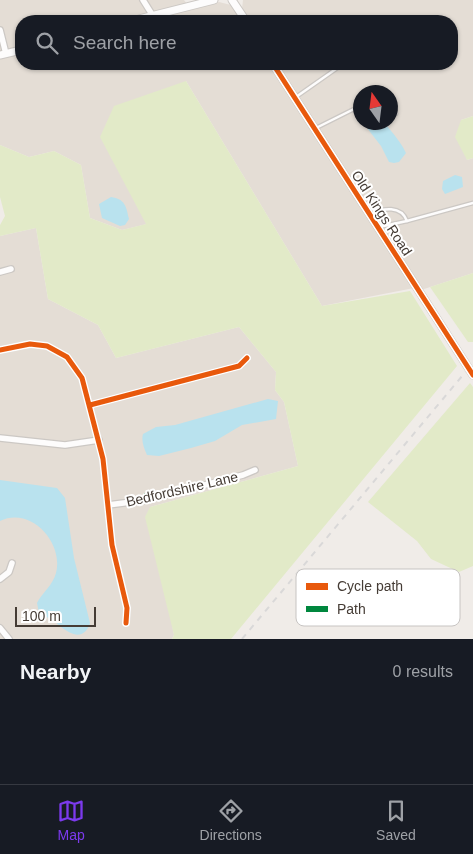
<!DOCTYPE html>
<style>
:root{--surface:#171b24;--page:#20242c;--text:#f1f3f6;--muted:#9ea1a6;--line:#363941;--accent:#7c3aed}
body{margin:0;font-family:Arial,sans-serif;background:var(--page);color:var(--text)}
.compass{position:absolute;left:353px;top:85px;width:45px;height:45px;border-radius:50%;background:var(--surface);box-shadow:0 1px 4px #0004;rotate:346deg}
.scale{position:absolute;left:15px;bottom:12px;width:81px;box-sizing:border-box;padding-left:5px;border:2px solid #453c35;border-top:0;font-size:14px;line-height:18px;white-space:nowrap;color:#453c35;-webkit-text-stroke:4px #fff;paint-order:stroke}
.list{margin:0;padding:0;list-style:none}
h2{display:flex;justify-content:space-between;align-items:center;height:65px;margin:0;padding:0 20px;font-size:21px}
h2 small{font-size:16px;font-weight:400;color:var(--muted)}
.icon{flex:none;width:28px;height:28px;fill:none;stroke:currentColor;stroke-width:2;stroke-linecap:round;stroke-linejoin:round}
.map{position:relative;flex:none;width:473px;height:639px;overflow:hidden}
.search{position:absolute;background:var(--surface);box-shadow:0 1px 4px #0004;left:15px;right:15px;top:15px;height:55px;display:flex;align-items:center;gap:12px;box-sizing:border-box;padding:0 18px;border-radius:20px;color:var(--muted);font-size:19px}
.sheet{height:145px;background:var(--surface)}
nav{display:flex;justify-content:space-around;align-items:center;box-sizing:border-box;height:70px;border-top:1px solid var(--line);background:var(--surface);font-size:14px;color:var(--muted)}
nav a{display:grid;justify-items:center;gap:2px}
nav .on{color:var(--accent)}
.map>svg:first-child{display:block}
.residential{fill:#e4ddd5;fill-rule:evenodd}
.green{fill:#e2eac8}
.water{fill:#b9e2ee}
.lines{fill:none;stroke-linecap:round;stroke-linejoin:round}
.service-casing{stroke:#ccc8c4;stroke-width:5}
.minor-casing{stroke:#ccc8c4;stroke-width:8}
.tertiary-casing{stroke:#ccc8c4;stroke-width:9}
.service{stroke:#fdfcfc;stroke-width:2.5}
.minor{stroke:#fdfcfc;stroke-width:5.5}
.tertiary{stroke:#fdfcfc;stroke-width:7}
.rail{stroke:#d9d8d8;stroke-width:2;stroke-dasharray:6 6;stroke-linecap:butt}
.quiet{stroke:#00873e;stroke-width:4;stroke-dasharray:8 4;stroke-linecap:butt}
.cycleway-casing{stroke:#fff;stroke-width:8}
.cycleway{stroke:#e8590c;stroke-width:5}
.labels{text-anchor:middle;stroke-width:4;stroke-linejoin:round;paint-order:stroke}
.street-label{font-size:14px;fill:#453c35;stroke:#fff}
.key{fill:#fff;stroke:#c7c4c2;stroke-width:1}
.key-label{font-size:14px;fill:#453c35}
</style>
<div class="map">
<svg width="473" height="639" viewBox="0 0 473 639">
<rect width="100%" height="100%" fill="#f0ece8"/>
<!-- residential -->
<g class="residential">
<polygon points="0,0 184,0 187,4 118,21 21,21 21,46 0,52"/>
<path d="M243 0H473V116L461 120 467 160 473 158V273L421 290 277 64H452V21H250L242 9ZM360 92H390V122H360Z"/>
<polygon points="219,2 231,5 242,21 142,21"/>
<polygon points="21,53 21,64 269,64 414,288 322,306 186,81 147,224 122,230 90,218 81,165 54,151 29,157 0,145 0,58"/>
<polygon points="36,228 48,299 98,325 116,358 239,327 276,372 275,390 284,402 298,466 150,507 174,635 172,639 0,639 0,236"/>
</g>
<!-- green -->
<g class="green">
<polygon points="186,81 322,306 410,291 457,366 231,639 172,639 174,635 145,517 150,507 298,466 284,402 275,390 276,372 239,327 116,358 98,325 48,299 36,228 0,236 0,225 5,216 0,197 0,145 29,157 54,151 81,165 90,218 122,230 146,224 100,137 114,106"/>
<polygon points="473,116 473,158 467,160 455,137 461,120"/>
<polygon points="473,273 473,342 468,342 430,287"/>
<polygon points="470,383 473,387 473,566 459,572 431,559 417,541 368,502"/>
</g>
<!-- water -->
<g class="water">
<path d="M366 123H384C390 129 403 145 406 153L399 162 394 163 389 162 381 146 367 128Z"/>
<polygon points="455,175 462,177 463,187 445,194 442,189 443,181"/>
<path d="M111 197C125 199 126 206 129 219L125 225 120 226 102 218 99 204Z"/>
<path d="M268 399 278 401 276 419 242 425 215 441 191 448 159 456 147 455C144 448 141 441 143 434L156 427 175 425Z"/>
<path d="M0 480 57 488 65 498 74 558 90 623C85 639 73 637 60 626 54 620 46 617 39 613L37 603C42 593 53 585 56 573 64 543 31 506 0 521Z"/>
</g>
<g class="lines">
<!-- service casing -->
<g class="service-casing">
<g id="service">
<polyline points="296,97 343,64"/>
<polyline points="390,109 396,114"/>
<polyline points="316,128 360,106"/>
<path d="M371 214C383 208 401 205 407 221L379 227"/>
<polyline points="407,221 473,203"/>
</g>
</g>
<!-- minor casing -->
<g class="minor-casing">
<g id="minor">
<polyline points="143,0 153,16"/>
<polyline points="0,30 6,54"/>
<polyline points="0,272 11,269"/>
<polyline points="0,350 30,344 47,346 67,357 82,378 103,459 112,545 127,608 126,623"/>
<polyline points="90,405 239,366 247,358"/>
<polyline points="0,438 65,445 99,440"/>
<polyline points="108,505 147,500 243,475 255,470"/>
<polyline points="0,579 9,572 12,563"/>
<polyline points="0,628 9,639"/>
</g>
</g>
<!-- tertiary casing -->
<g class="tertiary-casing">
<g id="tertiary">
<polyline points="232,0 246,21"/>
<polyline points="131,21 214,0"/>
<polyline points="0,55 21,50"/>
<polyline points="273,64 473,375"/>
</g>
</g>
<!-- service -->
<use href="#service" class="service"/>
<!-- minor -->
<use href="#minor" class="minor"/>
<!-- tertiary -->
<use href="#tertiary" class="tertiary"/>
<!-- rail -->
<polyline class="rail" points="242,639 473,363"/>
<!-- quiet -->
<polyline class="quiet" points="144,495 150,495"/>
<!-- cycleway casing -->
<g class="cycleway-casing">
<g id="cycleway">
<polyline points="273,64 473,375"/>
<polyline points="0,350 30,344 47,346 67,357 82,378 103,459 112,545 127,608 126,623"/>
<polyline points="90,405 239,366 247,358"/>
</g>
</g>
<!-- cycleway -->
<use href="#cycleway" class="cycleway"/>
</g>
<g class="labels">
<!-- street labels -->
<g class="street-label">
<text transform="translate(382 213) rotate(57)" y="5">Old Kings Road</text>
<text transform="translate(182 489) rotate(-13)" y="5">Bedfordshire Lane</text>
</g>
</g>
<!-- legend -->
<rect x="296" y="569" width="164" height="57" rx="8" class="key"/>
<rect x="306" y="583" width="22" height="7" fill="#e8590c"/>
<rect x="306" y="606" width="22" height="6" fill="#00873e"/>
<g class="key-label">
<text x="337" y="591">Cycle path</text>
<text x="337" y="614">Path</text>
</g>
</svg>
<svg class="compass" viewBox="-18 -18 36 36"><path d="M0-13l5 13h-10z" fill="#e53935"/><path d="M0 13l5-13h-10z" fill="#9ea1a6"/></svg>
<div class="scale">100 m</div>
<div class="search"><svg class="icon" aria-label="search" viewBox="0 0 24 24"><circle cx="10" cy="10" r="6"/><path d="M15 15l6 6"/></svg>Search here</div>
</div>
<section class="sheet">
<h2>Nearby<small>0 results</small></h2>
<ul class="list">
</ul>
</section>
<nav>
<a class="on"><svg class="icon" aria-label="map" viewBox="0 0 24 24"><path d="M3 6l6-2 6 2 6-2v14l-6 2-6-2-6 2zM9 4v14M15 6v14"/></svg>Map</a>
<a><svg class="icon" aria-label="directions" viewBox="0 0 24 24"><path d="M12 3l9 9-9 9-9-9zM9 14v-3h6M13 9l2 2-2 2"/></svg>Directions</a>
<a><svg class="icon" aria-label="saved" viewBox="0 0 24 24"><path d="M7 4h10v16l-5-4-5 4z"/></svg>Saved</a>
</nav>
